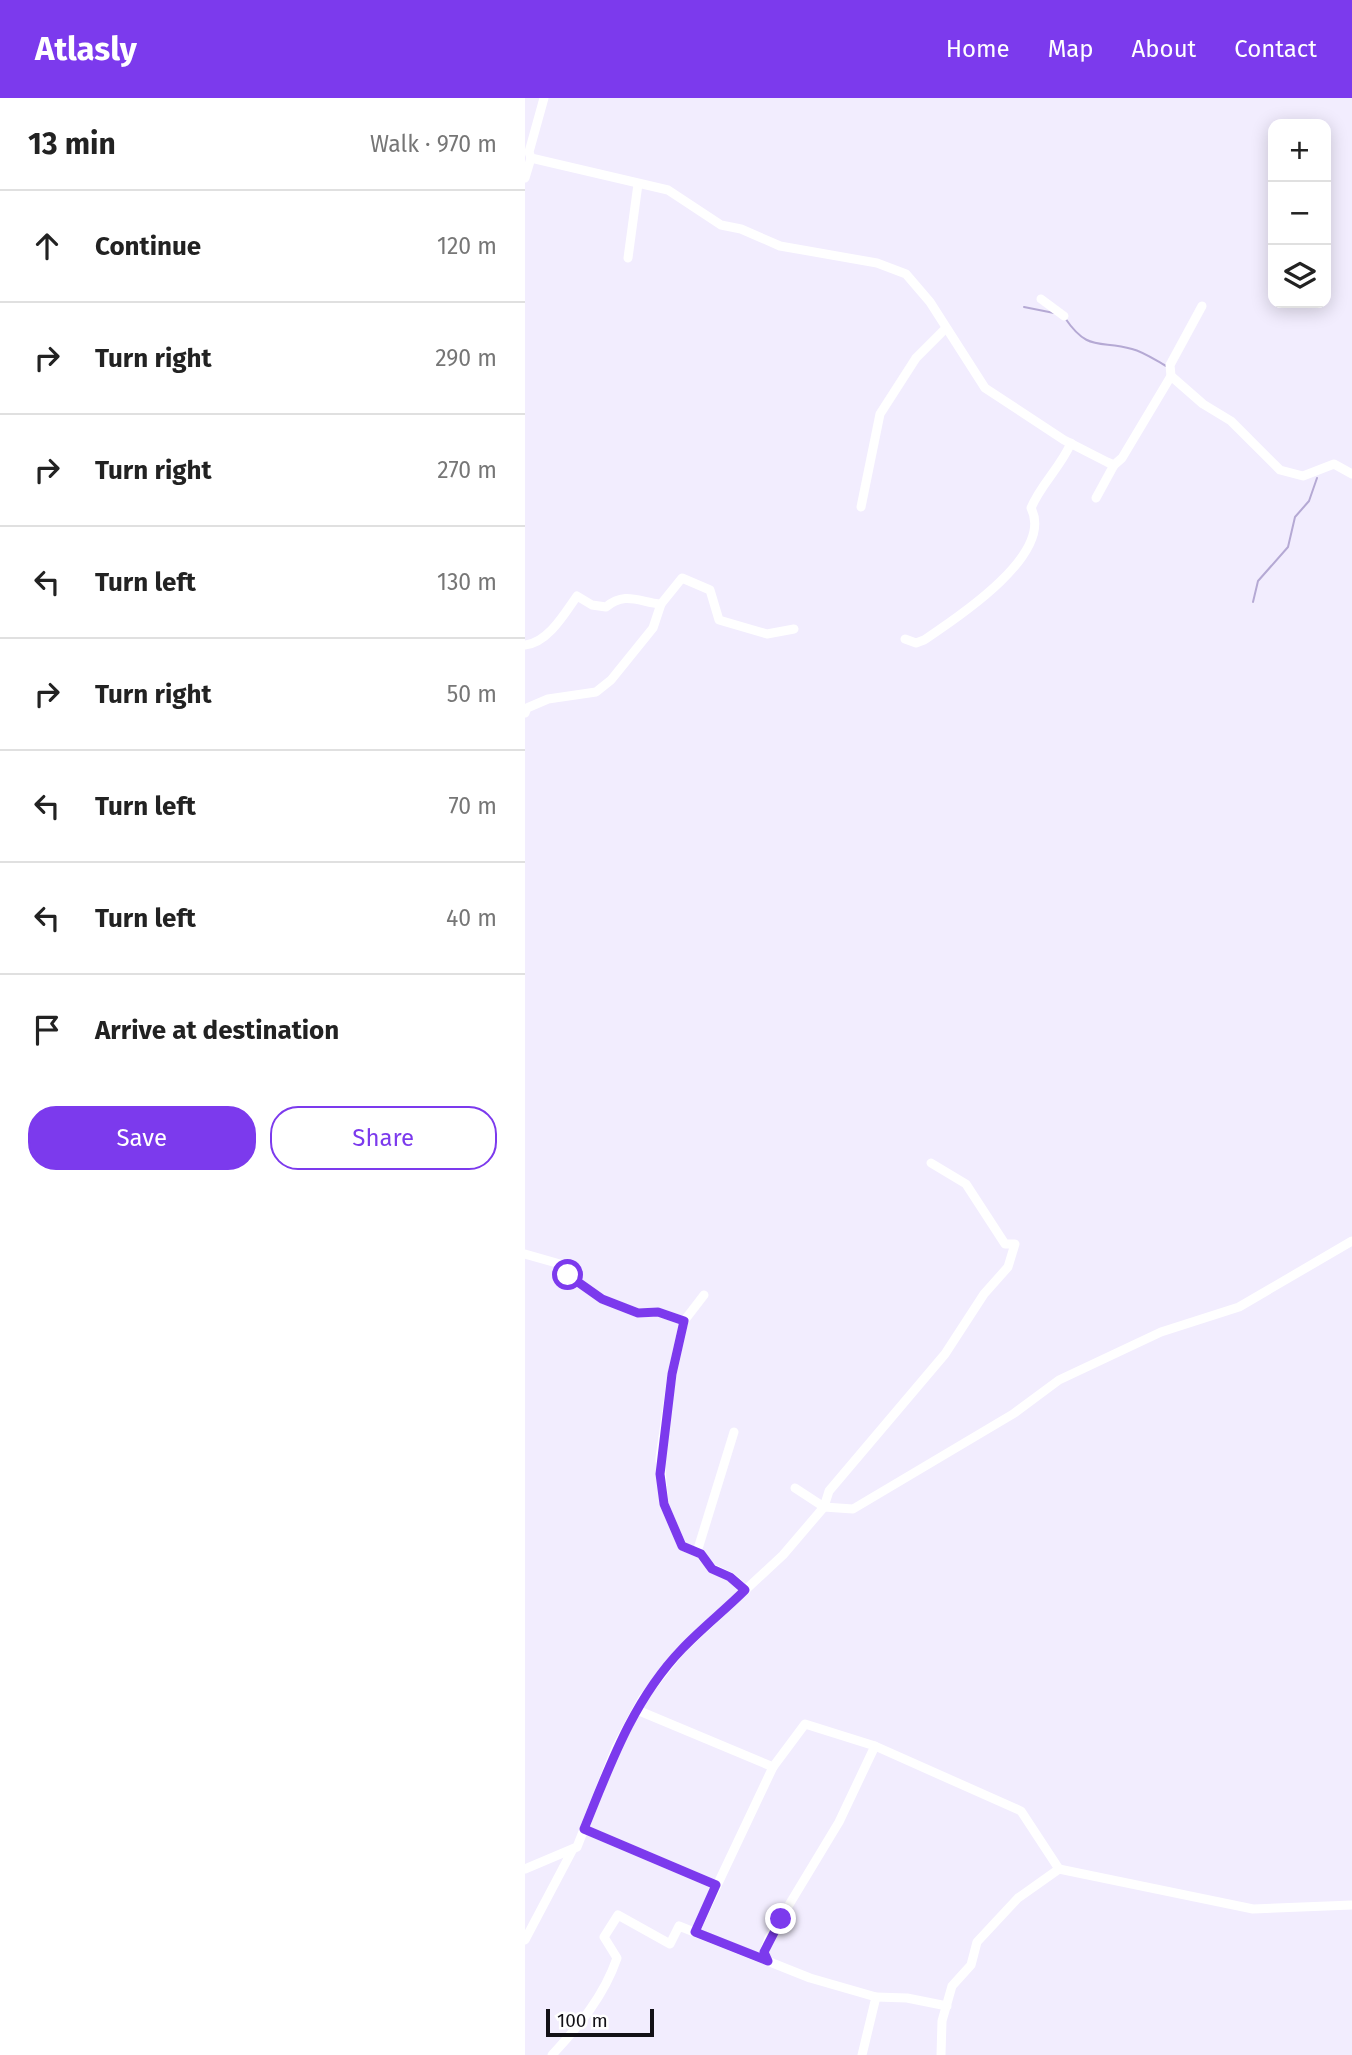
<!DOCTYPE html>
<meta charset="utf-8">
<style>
:root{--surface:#fff;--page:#f2f2f2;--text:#222;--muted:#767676;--line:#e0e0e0;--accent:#7c3aed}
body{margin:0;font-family:"Fira Sans",sans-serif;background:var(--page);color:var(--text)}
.controls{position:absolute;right:21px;top:21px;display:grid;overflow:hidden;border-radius:14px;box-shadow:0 4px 18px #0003}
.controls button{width:63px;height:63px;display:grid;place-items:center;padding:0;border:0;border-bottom:2px solid var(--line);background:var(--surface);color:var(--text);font:35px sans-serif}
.scale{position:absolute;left:21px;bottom:18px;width:108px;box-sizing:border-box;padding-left:7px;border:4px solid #121116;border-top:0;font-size:19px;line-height:24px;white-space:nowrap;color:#121116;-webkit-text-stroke:5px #fff;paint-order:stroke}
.stop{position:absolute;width:21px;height:21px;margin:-16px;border:5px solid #7c3aed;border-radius:50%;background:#fff}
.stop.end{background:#7c3aed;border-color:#fff;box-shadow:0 2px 7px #0008}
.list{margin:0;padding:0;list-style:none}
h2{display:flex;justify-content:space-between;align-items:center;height:91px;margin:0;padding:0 28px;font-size:30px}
h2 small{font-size:23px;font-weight:400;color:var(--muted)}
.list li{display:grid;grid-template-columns:46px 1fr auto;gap:21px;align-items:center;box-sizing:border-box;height:112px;padding:0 28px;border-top:2px solid var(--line)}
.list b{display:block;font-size:26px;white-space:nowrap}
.list em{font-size:23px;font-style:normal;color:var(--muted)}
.actions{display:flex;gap:14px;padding:21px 28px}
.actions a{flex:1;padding:16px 0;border:2px solid var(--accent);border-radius:28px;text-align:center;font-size:24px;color:var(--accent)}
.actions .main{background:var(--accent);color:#fff}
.icon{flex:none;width:38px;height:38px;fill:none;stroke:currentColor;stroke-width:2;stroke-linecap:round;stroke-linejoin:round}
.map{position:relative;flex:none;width:827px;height:1957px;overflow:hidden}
header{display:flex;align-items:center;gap:42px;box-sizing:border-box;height:98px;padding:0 35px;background:var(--accent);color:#fff}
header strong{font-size:33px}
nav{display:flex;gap:38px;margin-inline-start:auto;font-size:24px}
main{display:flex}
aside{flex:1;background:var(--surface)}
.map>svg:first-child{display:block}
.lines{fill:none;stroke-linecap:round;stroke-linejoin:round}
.stream{stroke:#b5a9d4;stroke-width:2}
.minor{stroke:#fff;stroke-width:9}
.route{stroke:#7c3aed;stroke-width:9}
</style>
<header>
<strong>Atlasly</strong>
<nav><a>Home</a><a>Map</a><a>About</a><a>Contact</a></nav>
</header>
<main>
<aside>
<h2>13 min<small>Walk · 970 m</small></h2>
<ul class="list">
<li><svg class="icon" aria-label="ahead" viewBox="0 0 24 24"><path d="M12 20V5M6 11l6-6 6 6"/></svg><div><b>Continue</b></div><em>120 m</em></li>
<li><svg class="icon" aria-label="right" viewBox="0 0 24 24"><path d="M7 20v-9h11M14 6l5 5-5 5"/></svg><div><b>Turn right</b></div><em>290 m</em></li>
<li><svg class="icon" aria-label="right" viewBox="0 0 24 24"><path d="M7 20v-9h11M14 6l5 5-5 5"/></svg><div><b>Turn right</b></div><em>270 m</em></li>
<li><svg class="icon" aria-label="left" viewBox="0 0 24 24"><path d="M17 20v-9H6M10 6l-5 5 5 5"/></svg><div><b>Turn left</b></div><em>130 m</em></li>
<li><svg class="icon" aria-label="right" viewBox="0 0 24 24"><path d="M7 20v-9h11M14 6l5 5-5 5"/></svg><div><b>Turn right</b></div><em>50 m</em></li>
<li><svg class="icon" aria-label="left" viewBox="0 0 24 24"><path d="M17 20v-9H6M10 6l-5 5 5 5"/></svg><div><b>Turn left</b></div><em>70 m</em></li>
<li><svg class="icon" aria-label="left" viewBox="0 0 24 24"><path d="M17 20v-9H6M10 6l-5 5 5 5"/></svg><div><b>Turn left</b></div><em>40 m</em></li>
<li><svg class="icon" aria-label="arrive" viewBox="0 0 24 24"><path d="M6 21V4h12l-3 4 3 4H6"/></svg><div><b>Arrive at destination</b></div></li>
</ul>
<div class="actions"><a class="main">Save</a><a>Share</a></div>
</aside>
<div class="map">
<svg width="827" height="1957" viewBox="0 0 827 1957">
<rect width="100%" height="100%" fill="#f2edfe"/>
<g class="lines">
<!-- stream -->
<g class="stream">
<polyline points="499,209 529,215"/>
<path d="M540 220C563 254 574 242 607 251 619 254 630 262 641 268"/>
<polyline points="728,504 733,483 763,449 770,419 784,403 792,380"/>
</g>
<!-- minor -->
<g class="minor">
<polyline points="19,0 4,54 6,60 143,92 196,127 216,131 255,148 352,165 381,176 405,204 460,290 539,342 582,364 589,367 597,360 646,278 678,306 706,323 755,372 778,378 809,366 827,376"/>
<polyline points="0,80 6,60"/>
<polyline points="103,160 113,86"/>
<polyline points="516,201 539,218"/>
<polyline points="646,278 645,267 677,208"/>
<polyline points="571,400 589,367"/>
<polyline points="336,409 355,316 391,260 421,230"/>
<path d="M380 541 391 545 399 542C432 520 530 456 506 410 516 386 535 370 546 345"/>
<path d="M0 547C23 545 40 515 52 498L67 507 81 509C100 493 114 504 136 506"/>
<polyline points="0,615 2,610 23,601 71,594 86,582 128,530 136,506 157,480 185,492 194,522 242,536 269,531"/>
<polyline points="0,1156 35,1166 43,1177 77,1201 113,1215 133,1214 159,1223"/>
<polyline points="179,1197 159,1223 147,1276 135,1360 139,1406 157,1448 175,1456 187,1470 206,1479 221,1492"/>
<polyline points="270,1390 299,1409 304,1393 420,1256 459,1196 483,1169 490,1146 480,1146 441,1086 406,1065"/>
<polyline points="172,1454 209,1334"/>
<polyline points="112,1612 248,1669 280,1626 350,1648 496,1713 534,1771"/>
<polyline points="59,1731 191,1787"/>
<polyline points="0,1771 52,1749 91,1650 118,1600 156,1552 258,1457 299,1409 328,1411 488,1316 534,1282 636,1234 714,1209 827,1143"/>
<polyline points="170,1834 248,1669"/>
<polyline points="0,1842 48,1751"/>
<polyline points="243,1863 239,1854 244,1840 314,1724 350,1648"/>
<polyline points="351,1899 382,1900 422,1908"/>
<path d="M27 1957C54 1928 79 1898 92 1860L79 1839 93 1817 145 1846 154 1828 285 1880 351 1899 337 1957"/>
<polyline points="416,1957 417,1923 427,1888 446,1867 452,1844 493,1800 534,1771 728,1811 827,1807"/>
</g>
</g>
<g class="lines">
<!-- route -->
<path class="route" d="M43 1177 77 1201 113 1215 133 1214 159 1223 147 1276 135 1376 139 1406 157 1448 176 1456 187 1471 205 1479 220 1492C200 1512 177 1530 157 1551 108 1602 85 1667 59 1731L191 1787 170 1834 243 1863 239 1854 256 1821"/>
</g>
</svg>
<div class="controls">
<button>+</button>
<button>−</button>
<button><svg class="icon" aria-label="layers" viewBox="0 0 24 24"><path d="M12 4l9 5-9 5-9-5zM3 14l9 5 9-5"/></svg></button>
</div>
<div class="scale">100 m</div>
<div class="stop" style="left:43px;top:1177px"></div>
<div class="stop end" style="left:256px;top:1821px"></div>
</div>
</main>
